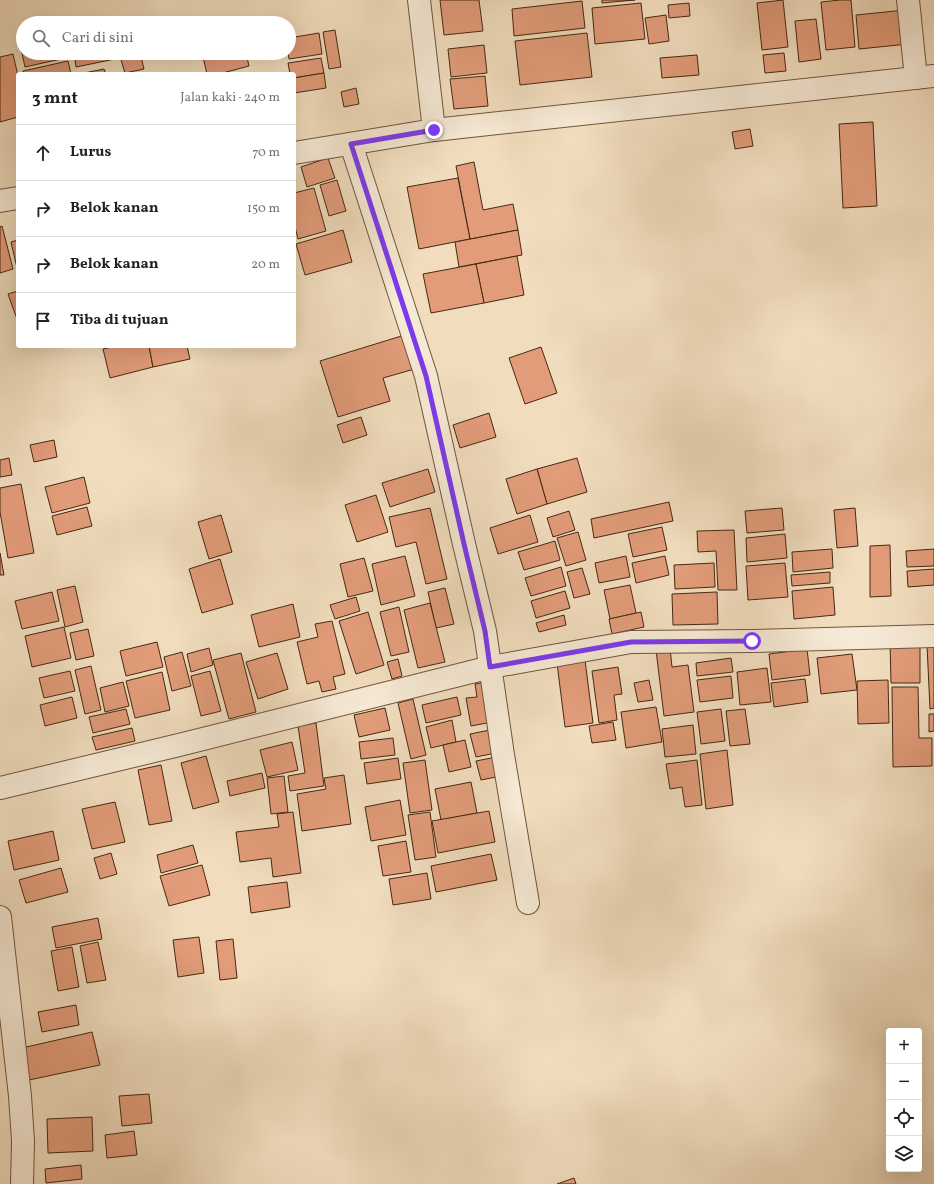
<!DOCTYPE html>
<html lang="id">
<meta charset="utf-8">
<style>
:root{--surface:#fff;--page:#f6f6f6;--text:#202124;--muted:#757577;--line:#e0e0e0}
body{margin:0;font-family:Vollkorn,serif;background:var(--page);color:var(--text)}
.controls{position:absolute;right:12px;bottom:12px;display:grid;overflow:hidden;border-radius:4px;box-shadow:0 4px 16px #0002}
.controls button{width:36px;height:36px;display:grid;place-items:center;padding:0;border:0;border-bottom:1px solid var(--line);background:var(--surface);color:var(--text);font:20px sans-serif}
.stop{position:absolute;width:12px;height:12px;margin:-9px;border:3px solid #7c3aed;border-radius:50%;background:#fff}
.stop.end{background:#7c3aed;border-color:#fff;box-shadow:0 1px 4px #0008}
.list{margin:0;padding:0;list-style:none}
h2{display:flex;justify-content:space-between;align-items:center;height:52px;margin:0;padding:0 16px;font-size:17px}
h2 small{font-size:13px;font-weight:400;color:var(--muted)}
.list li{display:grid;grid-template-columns:26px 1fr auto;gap:12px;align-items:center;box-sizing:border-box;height:56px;padding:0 16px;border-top:1px solid var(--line)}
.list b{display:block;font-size:15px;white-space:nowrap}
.list em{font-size:13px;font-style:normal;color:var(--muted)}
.icon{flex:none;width:22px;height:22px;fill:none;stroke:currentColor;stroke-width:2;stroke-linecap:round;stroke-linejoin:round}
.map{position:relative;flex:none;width:934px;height:1184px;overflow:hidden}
.search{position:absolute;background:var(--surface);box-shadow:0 4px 16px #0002;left:16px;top:16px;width:280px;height:44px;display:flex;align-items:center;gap:10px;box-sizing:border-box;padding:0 14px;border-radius:22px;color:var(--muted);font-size:15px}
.panel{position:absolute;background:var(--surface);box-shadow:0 4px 16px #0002;left:16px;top:72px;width:280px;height:276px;border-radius:4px}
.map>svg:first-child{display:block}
.building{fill:#e29c7a;stroke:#462811}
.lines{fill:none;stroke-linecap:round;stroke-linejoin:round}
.minor-casing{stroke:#71553c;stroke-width:24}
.tertiary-casing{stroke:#71553c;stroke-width:24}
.minor{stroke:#f6e9d5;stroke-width:22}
.tertiary{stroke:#f6e9d5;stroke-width:22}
.route{stroke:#7c3aed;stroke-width:5}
</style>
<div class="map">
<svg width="934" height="1184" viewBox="0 0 934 1184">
<rect width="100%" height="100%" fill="#f1ddbe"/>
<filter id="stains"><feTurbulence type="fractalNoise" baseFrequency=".005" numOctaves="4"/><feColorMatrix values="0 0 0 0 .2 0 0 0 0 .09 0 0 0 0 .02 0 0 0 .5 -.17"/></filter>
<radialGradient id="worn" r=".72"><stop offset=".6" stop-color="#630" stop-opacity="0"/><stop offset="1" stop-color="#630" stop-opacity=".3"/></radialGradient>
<!-- building -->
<g class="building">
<polygon points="440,0 479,0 483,31 444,35"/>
<polygon points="602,0 635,0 602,3"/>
<polygon points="783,0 788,47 762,50 757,3"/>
<polygon points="840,0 851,0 855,47 826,50 821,2"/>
<polygon points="582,1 585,28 514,36 512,9"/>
<polygon points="641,3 645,39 595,44 592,8"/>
<polygon points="689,3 690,16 669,18 668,5"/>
<polygon points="905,10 908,44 859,49 856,15"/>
<polygon points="666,15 669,41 649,44 645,18"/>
<polygon points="816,19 821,59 799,62 795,21"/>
<polygon points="335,30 341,67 329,69 323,32"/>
<polygon points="319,33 322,54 289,59 288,53 289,38"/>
<polygon points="587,33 592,77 520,85 515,41"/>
<polygon points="484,45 487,73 451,77 448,49"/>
<polygon points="21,49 23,49 23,53 70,53 70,57 25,67"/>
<polygon points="74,53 114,53 115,59 76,67"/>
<polygon points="119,53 140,53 144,69 125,73"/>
<polygon points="202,53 246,53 249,66 219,74 207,74"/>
<polygon points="250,53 265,53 266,55 251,58"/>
<polygon points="784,53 786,71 765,73 763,55"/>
<polygon points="13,54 18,76 18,117 0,122 0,57"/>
<polygon points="697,55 699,75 662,78 660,58"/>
<polygon points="321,58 324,73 294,78 294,74 290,74 288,63"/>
<polygon points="68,61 71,74 23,74 23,71"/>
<polygon points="104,69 106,74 79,74"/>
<polygon points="324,73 326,88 294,93 294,78"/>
<polygon points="485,76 488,106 454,109 450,79"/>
<polygon points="356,88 359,104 344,107 341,92"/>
<polygon points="873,122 877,206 843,208 839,124"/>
<polygon points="750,129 753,146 735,149 732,132"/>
<polygon points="328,158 335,178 307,187 301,167"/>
<polygon points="474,162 483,210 513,204 518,230 470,239 456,166"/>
<polygon points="458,178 470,239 419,249 407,187"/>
<polygon points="337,180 346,211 329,216 320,185"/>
<polygon points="314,188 326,231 298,239 294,223 294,193"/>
<polygon points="2,226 13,269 0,273 0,227"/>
<polygon points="343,230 352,262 305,275 296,244"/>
<polygon points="518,230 522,255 459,267 455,242"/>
<polygon points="18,240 18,272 11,242"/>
<polygon points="517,256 524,295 484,303 476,264"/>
<polygon points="476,264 484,303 431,313 423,274"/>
<polygon points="18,291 18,322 8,294"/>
<polygon points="408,334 418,368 383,378 390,401 338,417 320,361"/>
<polygon points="116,346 149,346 153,367 110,378 103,349"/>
<polygon points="149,346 187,346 190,359 153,367"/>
<polygon points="541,347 557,393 525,404 509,358"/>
<polygon points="489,413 496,437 460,448 453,425"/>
<polygon points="361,417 367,435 343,443 337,425"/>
<polygon points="54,440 57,457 34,462 30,445"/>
<polygon points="9,458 12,475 0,477 0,460"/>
<polygon points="577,458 587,492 547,504 537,469"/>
<polygon points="428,469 435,492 390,507 382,483"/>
<polygon points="537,469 547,504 517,514 506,479"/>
<polygon points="84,477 90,503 52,513 45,487"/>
<polygon points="21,484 34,553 8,558 0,512 0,488"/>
<polygon points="376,495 388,532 357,542 345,505"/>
<polygon points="669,502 673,521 594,538 591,519"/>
<polygon points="87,507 92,526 57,535 52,516"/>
<polygon points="430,508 447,579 426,584 416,542 396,547 389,517"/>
<polygon points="782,508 784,530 747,533 745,511"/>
<polygon points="855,508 858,546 837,548 834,510"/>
<polygon points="569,511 575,530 553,537 547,518"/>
<polygon points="221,515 232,552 209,559 198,522"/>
<polygon points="530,515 538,542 498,554 490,528"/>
<polygon points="662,527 667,550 633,557 628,534"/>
<polygon points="734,530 737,590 718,590 716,551 698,552 697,531"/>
<polygon points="578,532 586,560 566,566 557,538"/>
<polygon points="785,534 787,558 747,562 746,538"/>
<polygon points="555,541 560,560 524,570 518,552"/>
<polygon points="890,545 891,596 870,597 870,546"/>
<polygon points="832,549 833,568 793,572 792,552"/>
<polygon points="934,549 934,566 907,567 906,551"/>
<polygon points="0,553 4,575 0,575"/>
<polygon points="405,556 415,596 381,605 372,564"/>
<polygon points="626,556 630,577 599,583 595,563"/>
<polygon points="665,556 669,575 636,583 632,563"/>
<polygon points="364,558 373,591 348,597 340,564"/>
<polygon points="220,559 233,604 202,613 189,569"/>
<polygon points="714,563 715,587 675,589 674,565"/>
<polygon points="785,563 788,597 748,600 746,566"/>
<polygon points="561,567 566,586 531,596 525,578"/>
<polygon points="582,568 590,594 574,598 567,572"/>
<polygon points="934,569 934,585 908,587 907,571"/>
<polygon points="830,572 830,583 792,586 791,575"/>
<polygon points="630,585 636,613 610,619 604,590"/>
<polygon points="75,586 83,622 65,627 57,590"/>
<polygon points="833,587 835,615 794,619 792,591"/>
<polygon points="445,588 454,624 436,628 428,592"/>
<polygon points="565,591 570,608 536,618 531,601"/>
<polygon points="52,592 59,621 22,629 15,601"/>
<polygon points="717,592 718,624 673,625 672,594"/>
<polygon points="356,597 360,611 335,619 330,605"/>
<polygon points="430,603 445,662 418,668 404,610"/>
<polygon points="293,604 300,637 259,647 251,615"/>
<polygon points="399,607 409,652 391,656 380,612"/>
<polygon points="368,612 384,665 356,674 339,621"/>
<polygon points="641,612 644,627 612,634 609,619"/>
<polygon points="564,615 566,625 539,632 536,623"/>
<polygon points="332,621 345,674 333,677 336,689 322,692 319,681 307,684 297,642 318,637 315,624"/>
<polygon points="64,627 71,658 32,667 25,636"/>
<polygon points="88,629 94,656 76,660 70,633"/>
<polygon points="920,641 920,683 891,683 890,642"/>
<polygon points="157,642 163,667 126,676 120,651"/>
<polygon points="934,644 934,708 930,709 927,645"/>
<polygon points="209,648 213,665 191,672 187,654"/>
<polygon points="670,648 672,667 688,665 694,712 664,716 656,650"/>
<polygon points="807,649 810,675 772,680 769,654"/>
<polygon points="182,652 191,686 172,691 164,657"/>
<polygon points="241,653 256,712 229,719 213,660"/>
<polygon points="277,653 288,689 258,699 246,662"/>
<polygon points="852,654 857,690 821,694 817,658"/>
<polygon points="731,658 733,672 697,676 696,663"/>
<polygon points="398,659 402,676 392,679 387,662"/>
<polygon points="585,660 593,723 565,727 557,663"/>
<polygon points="91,666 101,710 85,714 75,670"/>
<polygon points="618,667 622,694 614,695 617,720 599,723 592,671"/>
<polygon points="767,668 771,702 740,705 737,672"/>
<polygon points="70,671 75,691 44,698 39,678"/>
<polygon points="210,671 221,711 201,716 191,676"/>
<polygon points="162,672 170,710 135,718 126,681"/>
<polygon points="731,676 733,698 700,702 697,680"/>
<polygon points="805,679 808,702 774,707 771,683"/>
<polygon points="649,680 653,700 638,702 634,683"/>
<polygon points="888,680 889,723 858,724 857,681"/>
<polygon points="123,682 129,706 105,712 100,688"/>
<polygon points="486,682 492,722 471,726 466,698 477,697 475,684"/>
<polygon points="892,687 918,687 919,738 932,738 932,766 893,767"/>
<polygon points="72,697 77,718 45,726 40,705"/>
<polygon points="457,697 461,715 426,723 422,705"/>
<polygon points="413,699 426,755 411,759 398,703"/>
<polygon points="656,707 662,742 626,748 621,712"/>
<polygon points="385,708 390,730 359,737 354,715"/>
<polygon points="126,709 130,724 93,733 89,717"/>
<polygon points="721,709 725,741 701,744 697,712"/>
<polygon points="745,709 750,744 730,746 726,711"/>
<polygon points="929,714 934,714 934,731 929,732"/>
<polygon points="452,720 456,742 431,748 426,727"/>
<polygon points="613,722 616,740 592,743 589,726"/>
<polygon points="316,723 324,786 290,791 288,776 305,773 298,726"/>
<polygon points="693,725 696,754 665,757 662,729"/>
<polygon points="132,728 135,741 96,750 92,737"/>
<polygon points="490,730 496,753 476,757 470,734"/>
<polygon points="393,738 395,755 361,759 359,742"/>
<polygon points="465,740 471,767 449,772 443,745"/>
<polygon points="292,742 298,770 267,777 260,750"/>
<polygon points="727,750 733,805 706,809 700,754"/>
<polygon points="206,756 219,802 193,809 181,763"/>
<polygon points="496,757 501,776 481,780 476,761"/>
<polygon points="398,758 401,779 367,784 364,763"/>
<polygon points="425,760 432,810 410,813 403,763"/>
<polygon points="697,760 702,805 685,807 682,787 670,789 666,764"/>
<polygon points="161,765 172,821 149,825 138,770"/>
<polygon points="262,773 265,788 230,796 227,781"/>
<polygon points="344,775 351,824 302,831 297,794 326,789 324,778"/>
<polygon points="284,776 288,812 271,814 267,778"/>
<polygon points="471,782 477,813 441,820 435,789"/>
<polygon points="400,800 406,835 371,841 365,807"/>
<polygon points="115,802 125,842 92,849 82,809"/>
<polygon points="489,811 495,842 438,853 432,821"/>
<polygon points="293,812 301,873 273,877 271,858 240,862 236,832 279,827 277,814"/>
<polygon points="430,812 436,857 415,860 408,815"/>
<polygon points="53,831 59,860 14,870 8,841"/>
<polygon points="406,841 411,872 383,876 378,846"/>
<polygon points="193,845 198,863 161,873 157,855"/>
<polygon points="111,853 117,874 100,879 94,858"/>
<polygon points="491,854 497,880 436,892 431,866"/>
<polygon points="202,865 210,895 169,906 160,876"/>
<polygon points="61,868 68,892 26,903 19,880"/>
<polygon points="427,873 431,899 393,905 389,879"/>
<polygon points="287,882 290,907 251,913 248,887"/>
<polygon points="98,918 102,939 56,948 52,927"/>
<polygon points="199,937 204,973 178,977 173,940"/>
<polygon points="233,939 237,978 220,980 216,941"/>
<polygon points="98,942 106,980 87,983 80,946"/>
<polygon points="72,947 79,987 58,991 51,951"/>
<polygon points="76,1005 79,1025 42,1032 38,1012"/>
<polygon points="92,1032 100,1065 29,1080 22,1048"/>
<polygon points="149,1094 152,1123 122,1126 119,1096"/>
<polygon points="92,1117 93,1151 48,1153 47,1119"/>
<polygon points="134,1131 137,1155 107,1158 105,1135"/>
<polygon points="81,1165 82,1179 46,1183 45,1169"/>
<polygon points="574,1178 576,1184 557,1184"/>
</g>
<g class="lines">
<!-- minor casing -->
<g class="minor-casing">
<g id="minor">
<polyline points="419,0 434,130"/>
<polyline points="908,0 916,78"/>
<polyline points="351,144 426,376 464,544 485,631 503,755 528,903"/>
<polyline points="0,788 179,745 491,667 631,642 752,641 934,636"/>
<polyline points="0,917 20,1096 23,1141 22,1184"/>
</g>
</g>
<!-- tertiary casing -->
<g class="tertiary-casing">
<g id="tertiary">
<polyline points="294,153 434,130 934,76"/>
<polyline points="0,201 18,198"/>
</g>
</g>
<!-- minor -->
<use href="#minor" class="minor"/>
<!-- tertiary -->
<use href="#tertiary" class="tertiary"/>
</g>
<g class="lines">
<!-- route -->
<polyline class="route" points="434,130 351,144 426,376 464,544 485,631 490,667 631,642 752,641"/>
</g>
<rect width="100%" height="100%" filter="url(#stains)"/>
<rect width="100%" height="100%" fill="url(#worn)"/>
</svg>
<div class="controls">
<button>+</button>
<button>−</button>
<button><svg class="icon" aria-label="locate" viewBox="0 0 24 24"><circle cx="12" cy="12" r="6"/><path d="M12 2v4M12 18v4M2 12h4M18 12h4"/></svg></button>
<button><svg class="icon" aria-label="layers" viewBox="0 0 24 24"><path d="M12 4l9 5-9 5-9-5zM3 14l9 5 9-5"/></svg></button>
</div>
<div class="stop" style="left:752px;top:641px"></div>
<div class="stop end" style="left:434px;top:130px"></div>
<div class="search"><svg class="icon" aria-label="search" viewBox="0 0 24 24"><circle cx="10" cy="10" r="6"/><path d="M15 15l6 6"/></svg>Cari di sini</div>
<section class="panel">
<h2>3 mnt<small>Jalan kaki · 240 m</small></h2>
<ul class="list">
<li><svg class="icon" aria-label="ahead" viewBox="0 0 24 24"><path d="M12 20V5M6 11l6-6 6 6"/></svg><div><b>Lurus</b></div><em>70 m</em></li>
<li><svg class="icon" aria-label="right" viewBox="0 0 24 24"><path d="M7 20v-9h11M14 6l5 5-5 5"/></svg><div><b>Belok kanan</b></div><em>150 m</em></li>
<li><svg class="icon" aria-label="right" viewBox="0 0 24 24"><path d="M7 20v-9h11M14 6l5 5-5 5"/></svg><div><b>Belok kanan</b></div><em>20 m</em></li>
<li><svg class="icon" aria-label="arrive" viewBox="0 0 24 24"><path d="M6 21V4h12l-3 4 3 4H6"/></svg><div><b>Tiba di tujuan</b></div></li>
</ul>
</section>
</div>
